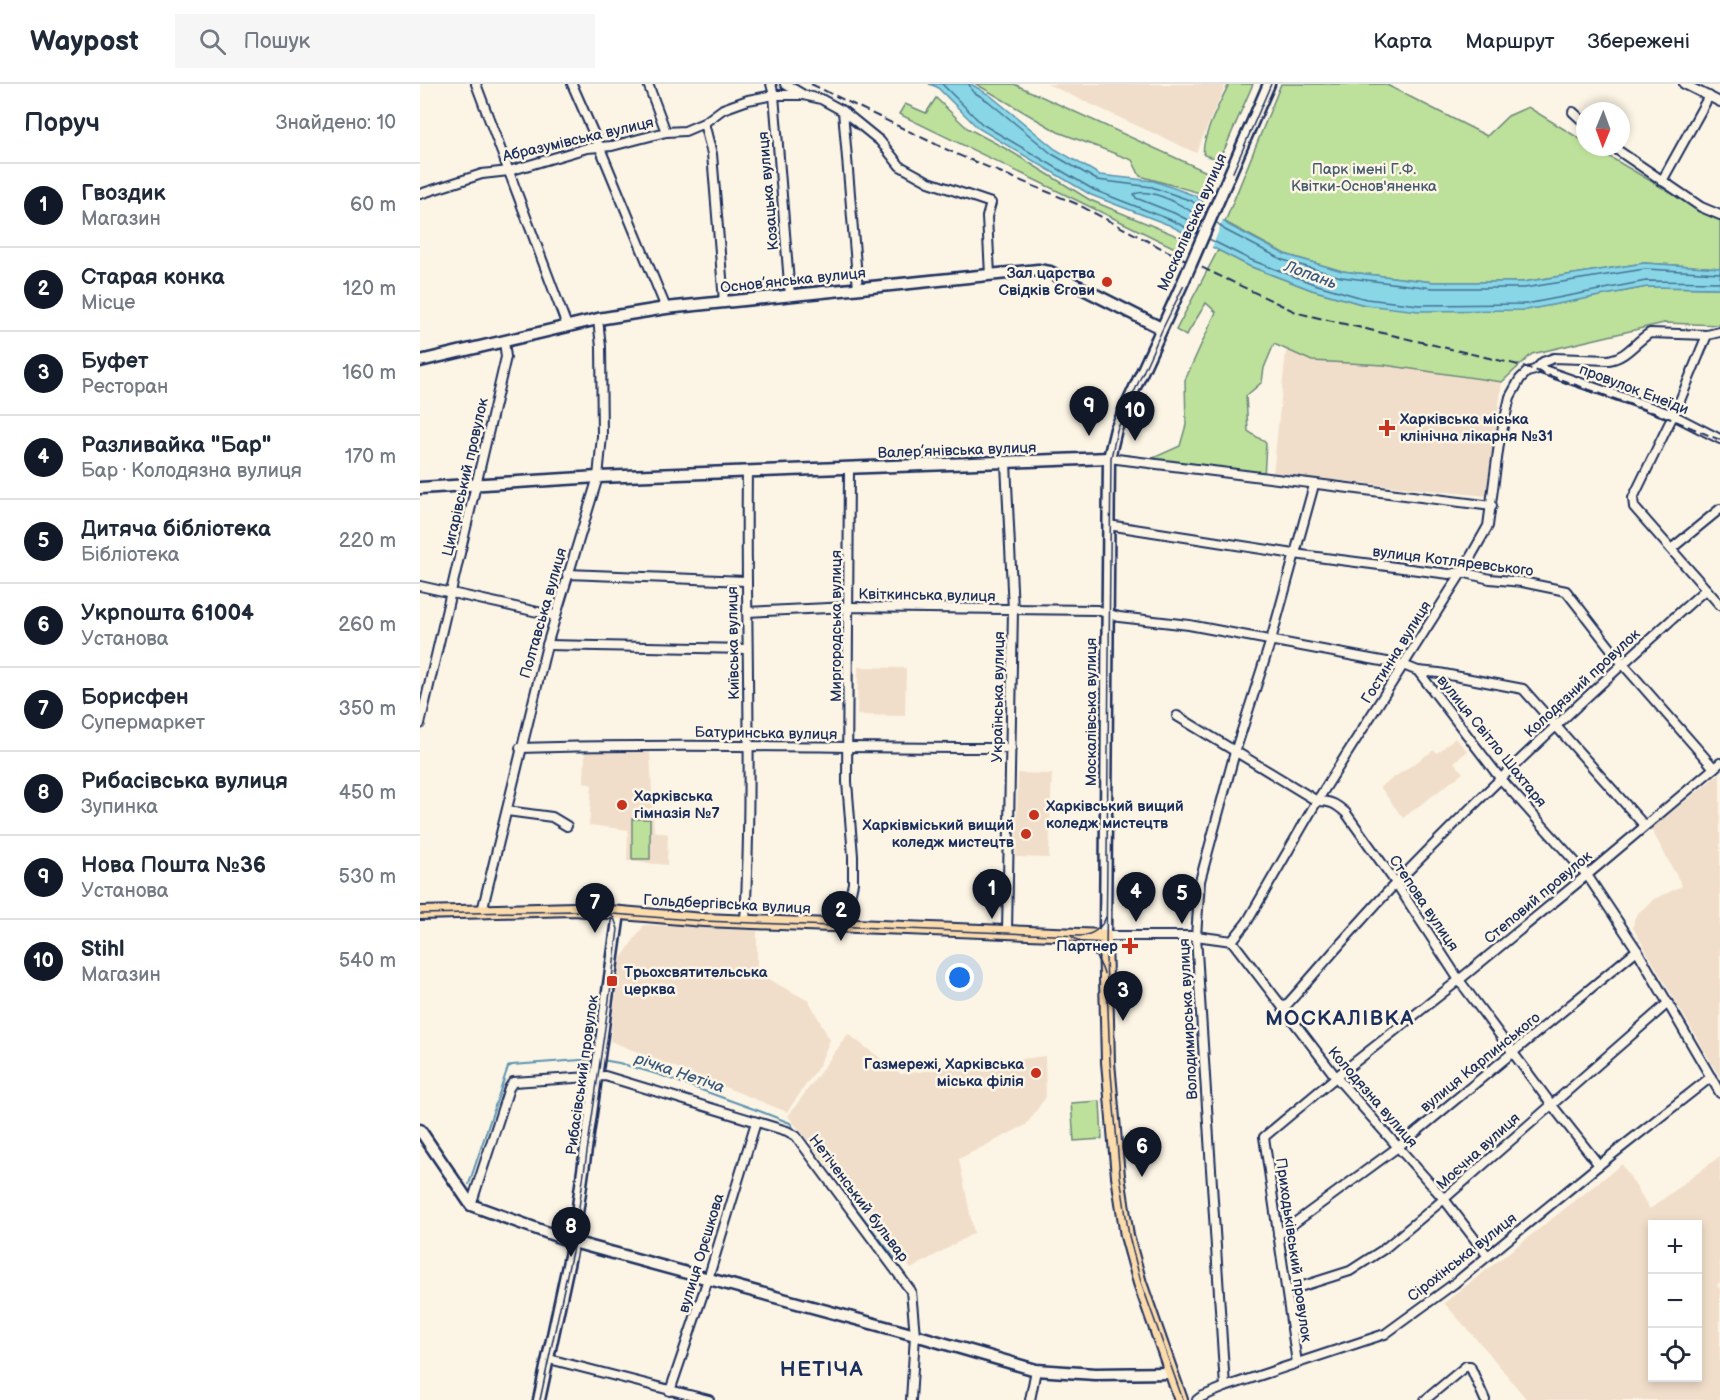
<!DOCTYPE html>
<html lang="uk">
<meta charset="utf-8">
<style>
:root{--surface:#fff;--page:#f6f6f7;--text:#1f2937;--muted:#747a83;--line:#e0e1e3;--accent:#111827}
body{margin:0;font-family:"Balsamiq Sans",sans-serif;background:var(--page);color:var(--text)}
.controls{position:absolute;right:18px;bottom:18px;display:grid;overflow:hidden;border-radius:0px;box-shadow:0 3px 9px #0003}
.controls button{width:54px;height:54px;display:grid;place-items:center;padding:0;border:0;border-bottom:2px solid var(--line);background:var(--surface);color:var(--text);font:30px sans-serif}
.compass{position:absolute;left:1156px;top:18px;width:54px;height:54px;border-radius:50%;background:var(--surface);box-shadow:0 3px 9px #0003;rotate:181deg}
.you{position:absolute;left:540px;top:894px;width:21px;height:21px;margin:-15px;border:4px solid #fff;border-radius:50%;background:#1a73e8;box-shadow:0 0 0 9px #1a73e833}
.badge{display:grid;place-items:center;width:39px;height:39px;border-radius:50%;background:var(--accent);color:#fff;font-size:20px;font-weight:700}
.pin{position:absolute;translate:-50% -50px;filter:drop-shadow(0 2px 3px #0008)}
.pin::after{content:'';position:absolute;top:32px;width:21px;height:18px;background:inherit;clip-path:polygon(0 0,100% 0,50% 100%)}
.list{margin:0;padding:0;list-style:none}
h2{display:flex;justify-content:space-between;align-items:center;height:78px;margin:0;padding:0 24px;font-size:26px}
h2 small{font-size:20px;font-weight:400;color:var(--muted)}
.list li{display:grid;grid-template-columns:39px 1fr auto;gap:18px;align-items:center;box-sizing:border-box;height:84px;padding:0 24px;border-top:2px solid var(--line)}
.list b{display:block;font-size:22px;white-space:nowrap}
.list p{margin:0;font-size:20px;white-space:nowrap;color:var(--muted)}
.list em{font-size:20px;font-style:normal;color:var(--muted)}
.icon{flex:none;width:33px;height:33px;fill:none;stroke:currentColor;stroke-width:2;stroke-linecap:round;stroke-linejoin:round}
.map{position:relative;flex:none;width:1300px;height:1316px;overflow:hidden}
header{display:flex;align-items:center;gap:36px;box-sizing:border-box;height:84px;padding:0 30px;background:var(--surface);border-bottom:2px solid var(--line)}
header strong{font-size:28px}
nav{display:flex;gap:33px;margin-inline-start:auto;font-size:21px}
.search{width:420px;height:54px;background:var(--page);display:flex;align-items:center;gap:15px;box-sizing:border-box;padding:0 21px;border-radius:0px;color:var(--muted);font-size:22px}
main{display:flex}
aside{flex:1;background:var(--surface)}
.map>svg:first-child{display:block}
.built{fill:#f1deca;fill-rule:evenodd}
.green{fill:#bde09b;stroke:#6c887c;stroke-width:1.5}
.water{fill:#88d6e6;stroke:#5c93b0;stroke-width:1.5}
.pier{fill:#fcf5e5}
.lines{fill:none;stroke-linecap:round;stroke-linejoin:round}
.shore{stroke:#477294;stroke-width:1.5}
.stream{stroke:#5c93b0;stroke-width:2}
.street-casing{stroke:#1b2f5e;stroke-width:12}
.secondary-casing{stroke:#1b2f5e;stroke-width:15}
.primary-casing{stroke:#1b2f5e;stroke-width:16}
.street{stroke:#fcf5e5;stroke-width:8}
.secondary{stroke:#fcf5e5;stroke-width:10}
.primary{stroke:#fddcac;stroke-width:12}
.tram{stroke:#1b2f5e;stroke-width:1.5}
.rail{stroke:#1b2f5e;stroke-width:2;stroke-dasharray:9 4.5;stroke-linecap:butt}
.secondary-bridge-casing{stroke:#1b2f5e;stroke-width:15;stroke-linecap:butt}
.secondary-bridge{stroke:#fcf5e5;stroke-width:10}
.poi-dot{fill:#c8321e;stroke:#fcf5e5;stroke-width:2}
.labels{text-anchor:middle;stroke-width:5;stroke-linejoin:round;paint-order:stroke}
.street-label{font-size:15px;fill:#1b2f5e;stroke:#fcf5e5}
.park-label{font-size:15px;fill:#445b6d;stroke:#fcf5e5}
.poi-label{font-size:15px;font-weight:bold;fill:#1b2f5e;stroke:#fcf5e5;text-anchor:end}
.water-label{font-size:16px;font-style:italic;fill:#365980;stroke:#fcf5e5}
.district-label{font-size:21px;font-weight:bold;letter-spacing:1.5px;fill:#1b2f5e;stroke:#fcf5e5}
</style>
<header>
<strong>Waypost</strong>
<div class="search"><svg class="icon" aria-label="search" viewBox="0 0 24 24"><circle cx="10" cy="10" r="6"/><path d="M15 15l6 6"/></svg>Пошук</div>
<nav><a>Карта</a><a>Маршрут</a><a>Збережені</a></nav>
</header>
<main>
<aside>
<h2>Поруч<small>Знайдено: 10</small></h2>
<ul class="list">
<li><span class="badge">1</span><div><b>Гвоздик</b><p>Магазин</p></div><em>60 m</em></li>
<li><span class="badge">2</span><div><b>Старая конка</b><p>Місце</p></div><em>120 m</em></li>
<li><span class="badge">3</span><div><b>Буфет</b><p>Ресторан</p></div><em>160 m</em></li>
<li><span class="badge">4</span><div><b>Разливайка &quot;Бар&quot;</b><p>Бар · Колодязна вулиця</p></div><em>170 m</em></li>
<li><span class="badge">5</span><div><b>Дитяча бібліотека</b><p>Бібліотека</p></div><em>220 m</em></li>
<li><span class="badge">6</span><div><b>Укрпошта 61004</b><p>Установа</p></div><em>260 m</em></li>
<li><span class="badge">7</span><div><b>Борисфен</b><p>Супермаркет</p></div><em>350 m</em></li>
<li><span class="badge">8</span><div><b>Рибасівська вулиця</b><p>Зупинка</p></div><em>450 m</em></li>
<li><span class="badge">9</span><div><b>Нова Пошта №36</b><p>Установа</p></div><em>530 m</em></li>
<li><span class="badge">10</span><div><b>Stihl</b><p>Магазин</p></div><em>540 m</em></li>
</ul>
</aside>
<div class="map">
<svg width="1300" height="1316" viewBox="0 0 1300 1316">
<rect width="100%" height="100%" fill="#fcf5e5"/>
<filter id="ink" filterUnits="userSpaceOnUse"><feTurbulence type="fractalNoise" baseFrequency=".0167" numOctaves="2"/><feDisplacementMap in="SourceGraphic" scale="12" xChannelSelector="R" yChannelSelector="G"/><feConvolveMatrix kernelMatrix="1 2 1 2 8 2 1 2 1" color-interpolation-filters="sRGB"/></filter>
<g filter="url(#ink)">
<!-- built -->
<g class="built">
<polygon points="627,0 806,0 776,69"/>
<polygon points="866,267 1082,298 1067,412 853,390"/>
<polygon points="438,583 486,584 485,632 437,631"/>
<polygon points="1035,654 1048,667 1034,678 1043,689 983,734 960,703 1014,666 1017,669"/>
<polygon points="165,668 230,668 234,747 248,750 247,781 207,777 208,746 169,741 172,701 164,698"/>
<polygon points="598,689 632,690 629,774 596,773"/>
<polygon points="1300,689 1300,994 1213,844 1214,835 1218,829 1234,815 1262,802 1231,745"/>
<polygon points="224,841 337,844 337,889 389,917 410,956 399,982 367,1028 190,957 200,876"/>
<polygon points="428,950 481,990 625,972 626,1013 606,1041 539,1075 554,1149 491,1185 368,1032"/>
<path d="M1300 1072V1198L1297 1201 1300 1205V1316H1107L1068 1268 1024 1219 1202 1080 1230 1125ZM1232 1140H1278V1294H1232Z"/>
</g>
<!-- green -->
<g class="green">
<polygon points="556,0 594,0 789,89 790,101 783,110 720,92 712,76 638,48"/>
<path d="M809 0H833L805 64 797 75 784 71C779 58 802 14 809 0Z"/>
<polygon points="861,0 965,0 1067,52 1088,32 1108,23 1165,58 1165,63 1173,63 1258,113 1300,133 1300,184 1224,179 1103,198 1013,198 922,187 898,180 865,170 805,138"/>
<polygon points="516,14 547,44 590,67 670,116 767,156 761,167 479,30 485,20 506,29"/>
<polygon points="798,166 829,182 892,206 945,221 1104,226 1227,203 1300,204 1300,241 1244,239 1112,270 1082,298 964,281 892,277 854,260 844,284 842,298 826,312 828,347 846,359 844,394 766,384 733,374 760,362 766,341 765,296 796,228 786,219 766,252 756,246"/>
<rect x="212" y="735" width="18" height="40"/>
<polygon points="680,1017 682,1055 654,1057 651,1019"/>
</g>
<!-- water -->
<polygon class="water" points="509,0 551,0 571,12 635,65 680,91 734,97 776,112 808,141 864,170 922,187 1013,198 1103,198 1224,179 1300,184 1300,204 1227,203 1106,226 999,227 945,221 892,206 829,182 749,141 671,111 558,44 517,3"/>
<!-- pier -->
<polygon class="pier" points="787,119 804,133 791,166 772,156"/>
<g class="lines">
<!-- shore -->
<g class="shore">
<polyline points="522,0 562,40 674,106 751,136 777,149"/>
<polyline points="549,0 552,7 568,17 632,70 677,96 732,103 772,117 786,129"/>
<polyline points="796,138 805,146 863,176 921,193 1013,204 1104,204 1225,185 1300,189"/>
<path d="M780 142 754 129 716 114 714 110C732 103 769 124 782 136"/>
<polyline points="789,155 831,176 894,200 946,215 999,221 1106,220 1226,197 1300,198"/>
</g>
<!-- stream -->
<g class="stream">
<polyline points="182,976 199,979 240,991 342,1028 370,1039 377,1049"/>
<polyline points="405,1084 477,1177"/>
<polyline points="49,1100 88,983 92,981 174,975"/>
</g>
<!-- street casing -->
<g class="street-casing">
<g id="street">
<polyline points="56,0 147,242"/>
<polyline points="152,0 180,64 246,224"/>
<polyline points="228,0 246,48"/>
<polyline points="351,0 354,11 370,212"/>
<polyline points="365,0 382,10"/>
<polyline points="1264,0 1300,18"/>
<polyline points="423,27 438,205"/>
<polyline points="1153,28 1165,39"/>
<polyline points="284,39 292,70 304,218"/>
<polyline points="1193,63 1281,123 1300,131"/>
<polyline points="1242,97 1289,12"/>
<polyline points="0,110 62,90 89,87 167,64 192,62 246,48 265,47 284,39 303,25 328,16 354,11 383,11 401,15 423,27 460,57 480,82 509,98 571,119 567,133 570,191"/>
<polyline points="1287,251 1259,319 1213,414 1214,423 1300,521"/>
<polyline points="1118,284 1253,331 1300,355"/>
<polyline points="689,374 1072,422"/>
<polyline points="586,379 593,526 587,848"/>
<polyline points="688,441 874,470 1029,490 1042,488 1070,495 1102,498 1146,507 1202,579 1294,684"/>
<polyline points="1251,465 1300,425"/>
<polyline points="147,490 326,497"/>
<polyline points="0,502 136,532"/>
<polyline points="327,528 429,523 677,526 699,533 769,541 983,581 998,587 1080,694 1167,791 1217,866 1300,1009"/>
<polyline points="127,561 327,565"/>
<polyline points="998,587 1019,589 1103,605 1224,741"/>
<path d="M757 632 897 717C911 717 916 720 926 729L976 799 1039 896 1131 1020 1179 1081"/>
<polyline points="0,640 86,273 84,257"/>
<path d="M100 664C264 659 427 664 591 664"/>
<polyline points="87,727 132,733 147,742"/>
<polyline points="62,827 127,561 178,393 182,352 181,263 178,235"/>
<path d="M325 837C333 688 325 538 327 388"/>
<polyline points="428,842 429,817 433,799 433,772 427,698 429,385"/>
<polyline points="685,852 776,852 812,857 916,993 1024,1115 1067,1171"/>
<path d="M812 857 827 838 897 717 1042 488 1068 442 1079 360 1090 313 1100 295 1107 288 1115 286 1123 278 1134 274 1189 276C1207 273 1215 258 1230 249L1287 251 1300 248"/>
<path d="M863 925C901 883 938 838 978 797 1077 695 1180 599 1286 505"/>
<polyline points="51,1121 89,1004 93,998 185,992 367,1047 376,1052 491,1207 495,1251 491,1316"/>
<polyline points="858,1151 978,1063 1217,866"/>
<polyline points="867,1207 930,1187 964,1165 1024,1115 1248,919"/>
<polyline points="129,1275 289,1316"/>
<polyline points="877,1279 844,1053 916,993 1039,896 1167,791 1300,679"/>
<polyline points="805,1303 776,852 780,797 815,668 851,556 894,401"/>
<polyline points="250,1307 288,1195 336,1038"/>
<polyline points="610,1316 616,1286"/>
<polyline points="777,1316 781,1313 805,1303 965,1250 1035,1199 1179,1081 1291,993"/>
<polyline points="1005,1316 1046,1282 1050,1282 1065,1316"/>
</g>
</g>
<!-- secondary casing -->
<g class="secondary-casing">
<g id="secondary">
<polyline points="809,92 849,0"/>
<polyline points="0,277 178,235 246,224 618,186 630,188 741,244"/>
<polyline points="0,404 178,393 689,374"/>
<polyline points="685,852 689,374 696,345 764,196"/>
<polyline points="0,1046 51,1121 153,1158 495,1251 616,1286 675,1290 751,1289"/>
<polyline points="119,1316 153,1158 199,829"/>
</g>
</g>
<!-- primary casing -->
<g class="primary-casing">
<polyline id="primary" points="0,829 154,825 284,836 685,852 688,978 698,1092 707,1152 720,1199 761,1316"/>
</g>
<!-- street -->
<use href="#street" class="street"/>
<!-- secondary -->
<use href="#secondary" class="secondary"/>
<!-- primary -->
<use href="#primary" class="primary"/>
<!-- tram -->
<g class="tram">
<path d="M0 830 154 827 284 837 660 852C673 851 681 845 686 833"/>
<path d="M652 853C668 861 679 873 684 890"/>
<polyline points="120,1316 154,1158 192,895 198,845 194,834 185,827"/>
<polyline points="763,1316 721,1198 709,1152 700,1092 690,978 686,874 691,374 697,346 743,244 766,197 851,0"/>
</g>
<!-- rail -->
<polyline class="rail" points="391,0 536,70 657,120 745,166 878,229 1103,282 1251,335 1300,356"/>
<!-- secondary-bridge casing -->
<g class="secondary-bridge-casing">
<polyline id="secondary-bridge" points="764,196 809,92"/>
</g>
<!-- secondary-bridge -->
<use href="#secondary-bridge" class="secondary-bridge"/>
</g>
</g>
<!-- markers -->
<g class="poi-dot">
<circle cx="687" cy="198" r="6"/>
<path d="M964 335h6v6h6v6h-6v6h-6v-6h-6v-6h6z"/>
<circle cx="202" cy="721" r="6"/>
<circle cx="614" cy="731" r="6"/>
<circle cx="606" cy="750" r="6"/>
<path d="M707 853h6v6h6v6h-6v6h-6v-6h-6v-6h6z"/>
<rect x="186" y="891" width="12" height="12" rx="3"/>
<circle cx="616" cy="989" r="6"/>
</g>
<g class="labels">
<!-- street labels -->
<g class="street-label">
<text transform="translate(158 55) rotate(-13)" y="5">Абразумівська вулиця</text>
<text transform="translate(348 107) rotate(-95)" y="5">Козацька вулиця</text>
<text transform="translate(772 138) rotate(-66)" y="5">Москалівська вулиця</text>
<text transform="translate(373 196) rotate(-6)" y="5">Основ’янська вулиця</text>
<text transform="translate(1214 305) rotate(21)" y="5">провулок Енеїди</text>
<text transform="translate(537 366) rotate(-2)" y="5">Валер’янівська вулиця</text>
<text transform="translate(45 393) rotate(-77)" y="5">Цигарівський провулок</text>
<text transform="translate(1033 477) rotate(7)" y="5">вулиця Котляревського</text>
<text transform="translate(507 511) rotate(1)" y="5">Квіткинська вулиця</text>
<text transform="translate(123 529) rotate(-74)" y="5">Полтавська вулиця</text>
<text transform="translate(416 542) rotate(-90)" y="5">Миргородська вулиця</text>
<text transform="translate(313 559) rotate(-91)" y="5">Київська вулиця</text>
<text transform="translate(976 568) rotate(-58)" y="5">Гостинна вулиця</text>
<text transform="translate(1162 599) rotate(-43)" y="5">Колодязний провулок</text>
<text transform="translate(578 613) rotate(-89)" y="5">Українська вулиця</text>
<text transform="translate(671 628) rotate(-90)" y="5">Москалівська вулиця</text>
<text transform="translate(346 649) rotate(1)" y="5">Батуринська вулиця</text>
<text transform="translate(1072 657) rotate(51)" y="5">вулиця Світло Шахтаря</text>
<text transform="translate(1118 813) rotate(-40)" y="5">Степовий провулок</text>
<text transform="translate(1004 819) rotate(56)" y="5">Степова вулиця</text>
<text transform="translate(307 820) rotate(3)" y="5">Гольдбергівська вулиця</text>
<text transform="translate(768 935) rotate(-93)" y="5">Володимирська вулиця</text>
<text transform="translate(1060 978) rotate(-39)" y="5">вулиця Карпинського</text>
<text transform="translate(162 991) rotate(-82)" y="5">Рибасівський провулок</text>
<text transform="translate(953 1013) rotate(49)" y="5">Колодязна вулиця</text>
<text transform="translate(1058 1067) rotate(-42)" y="5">Моєчна вулиця</text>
<text transform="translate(439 1114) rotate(53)" y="5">Нетіченський бульвар</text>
<text transform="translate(874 1166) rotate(82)" y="5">Приходьківський провулок</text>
<text transform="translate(281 1169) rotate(-73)" y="5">вулиця Орєшкова</text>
<text transform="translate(1042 1173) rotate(-38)" y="5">Сірохінська вулиця</text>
</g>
<!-- park labels -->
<g class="park-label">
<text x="944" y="90">Парк імені Г.Ф.<tspan x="944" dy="17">Квітки-Основ'яненка</tspan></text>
</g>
<!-- poi labels -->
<g class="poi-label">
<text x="675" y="194">Зал царства<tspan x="675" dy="17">Свідків Єгови</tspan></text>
<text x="980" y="340" text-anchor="start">Харківська міська<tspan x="980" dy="17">клінічна лікарня №31</tspan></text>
<text x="214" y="717" text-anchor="start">Харківська<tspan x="214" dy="17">гімназія №7</tspan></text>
<text x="626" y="727" text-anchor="start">Харківський вищий<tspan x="626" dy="17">коледж мистецтв</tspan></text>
<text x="594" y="746">Харківміський вищий<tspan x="594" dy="17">коледж мистецтв</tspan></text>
<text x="698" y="867">Партнер</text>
<text x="204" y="893" text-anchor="start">Трьохсвятительська<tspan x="204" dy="17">церква</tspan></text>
<text x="604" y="985">Газмережі, Харківська<tspan x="604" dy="17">міська філія</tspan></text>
</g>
<!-- water labels -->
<g class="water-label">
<text transform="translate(891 190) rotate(20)" y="6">Лопань</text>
<text transform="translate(260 988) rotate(19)" y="6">річка Нетіча</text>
</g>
<!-- district labels -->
<g class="district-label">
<text x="920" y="941">МОСКАЛІВКА</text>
<text x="402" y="1292">НЕТІЧА</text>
</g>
</g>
</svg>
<div class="controls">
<button>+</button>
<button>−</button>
<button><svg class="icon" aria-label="locate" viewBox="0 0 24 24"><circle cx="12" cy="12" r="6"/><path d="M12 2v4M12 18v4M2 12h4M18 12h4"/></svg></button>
</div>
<svg class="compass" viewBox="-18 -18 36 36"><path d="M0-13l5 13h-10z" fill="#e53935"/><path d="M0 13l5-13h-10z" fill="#747a83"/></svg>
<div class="you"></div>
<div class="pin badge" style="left:572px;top:835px">1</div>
<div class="pin badge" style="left:421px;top:857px">2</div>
<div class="pin badge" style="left:703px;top:937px">3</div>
<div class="pin badge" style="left:716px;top:838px">4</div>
<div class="pin badge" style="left:762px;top:840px">5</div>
<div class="pin badge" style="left:722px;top:1093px">6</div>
<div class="pin badge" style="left:175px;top:849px">7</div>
<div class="pin badge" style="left:151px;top:1173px">8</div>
<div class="pin badge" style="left:669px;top:352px">9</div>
<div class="pin badge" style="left:715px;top:357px">10</div>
</div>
</main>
